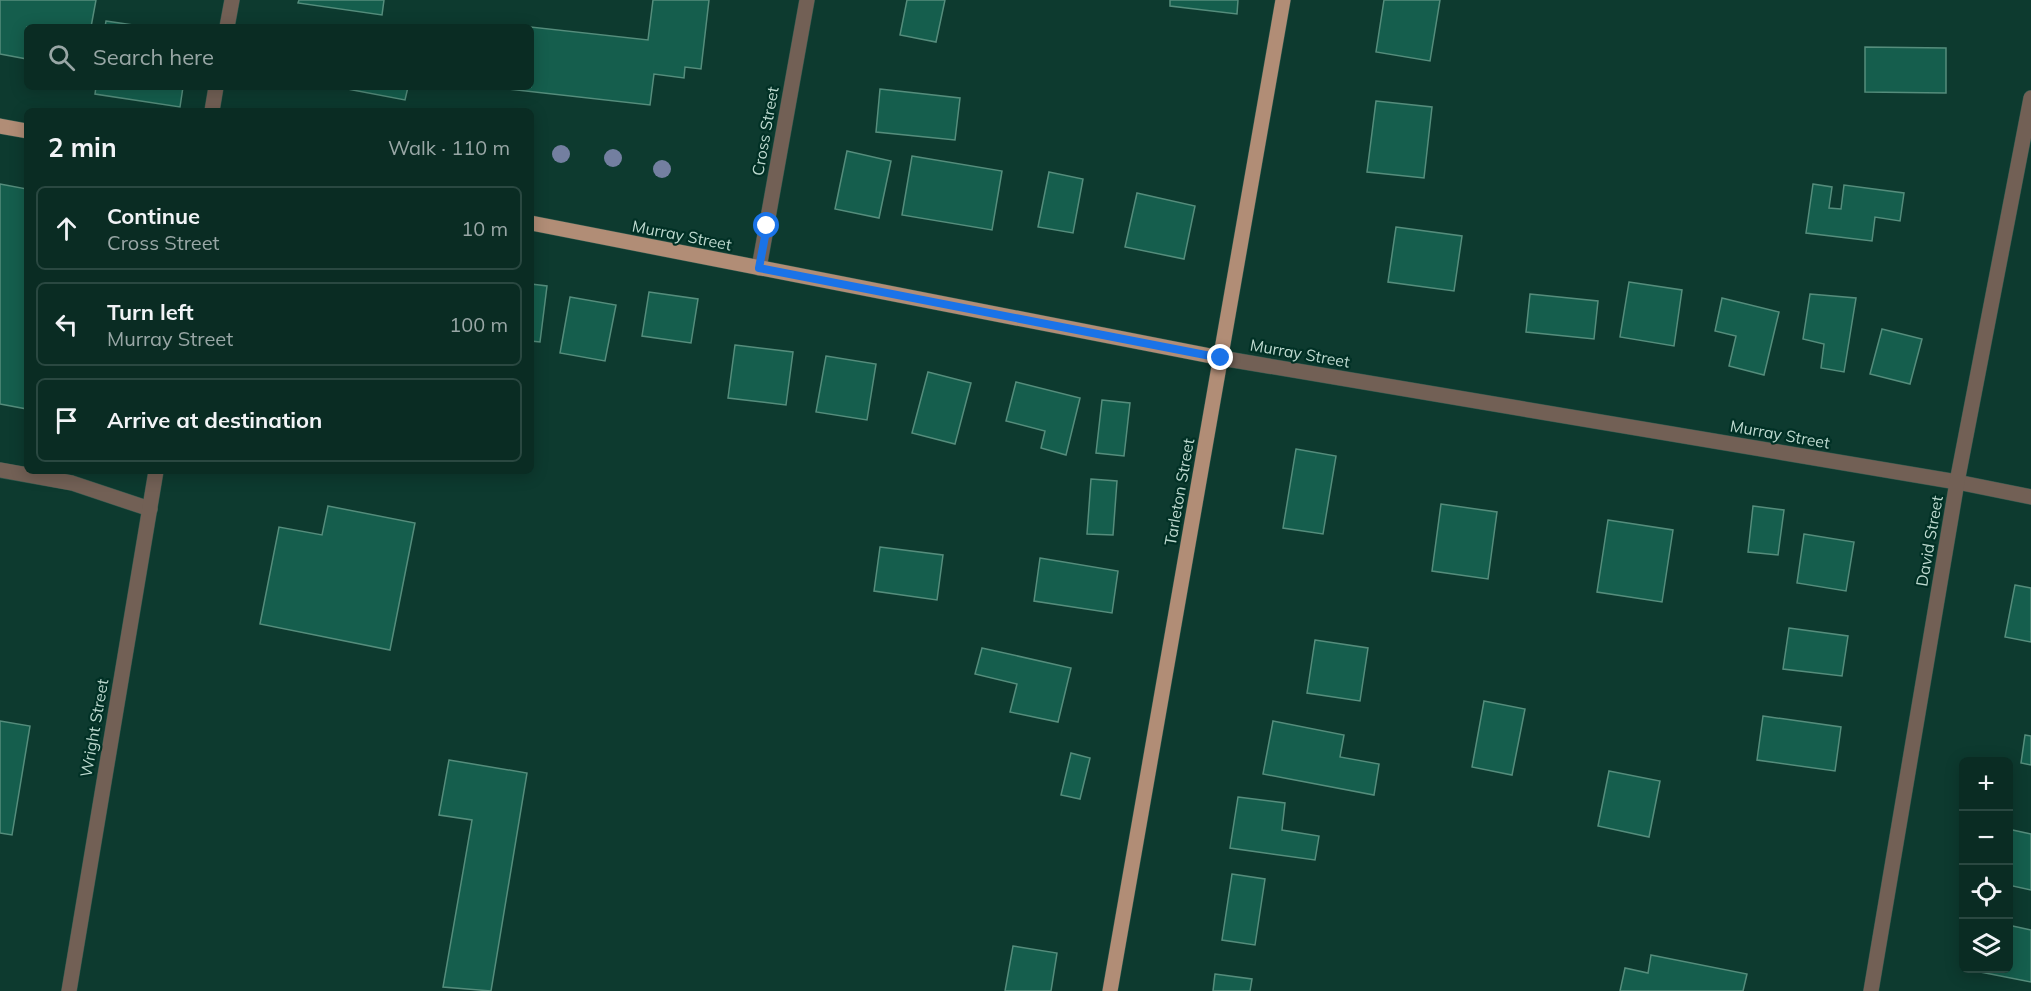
<!DOCTYPE html>
<meta charset="utf-8">
<style>
:root{--surface:#0a2c23;--page:#13342b;--text:#f1f3f6;--muted:#99a7a6;--line:#2a4841}
body{margin:0;font-family:Mulish,sans-serif;background:var(--page);color:var(--text)}
.controls{position:absolute;right:18px;bottom:18px;display:grid;overflow:hidden;border-radius:9px;box-shadow:0 3px 15px #0003}
.controls button{width:54px;height:54px;display:grid;place-items:center;padding:0;border:0;border-bottom:2px solid var(--line);background:var(--surface);color:var(--text);font:30px sans-serif}
.stop{position:absolute;width:18px;height:18px;margin:-14px;border:4px solid #1a73e8;border-radius:50%;background:#fff}
.stop.end{background:#1a73e8;border-color:#fff;box-shadow:0 2px 6px #0008}
.list{margin:0;padding:0;list-style:none}
h2{display:flex;justify-content:space-between;align-items:center;height:78px;margin:0;padding:0 24px;font-size:26px}
h2 small{font-size:20px;font-weight:400;color:var(--muted)}
.list li{display:grid;grid-template-columns:39px 1fr auto;gap:18px;align-items:center;box-sizing:border-box;height:84px;margin:0 12px 12px;padding:0 12px;border:2px solid var(--line);border-radius:9px}
.list b{display:block;font-size:22px;white-space:nowrap}
.list p{margin:0;font-size:20px;white-space:nowrap;color:var(--muted)}
.list em{font-size:20px;font-style:normal;color:var(--muted)}
.icon{flex:none;width:33px;height:33px;fill:none;stroke:currentColor;stroke-width:2;stroke-linecap:round;stroke-linejoin:round}
.map{position:relative;flex:none;width:2031px;height:991px;overflow:hidden}
.search{position:absolute;background:var(--surface);box-shadow:0 3px 15px #0003;left:24px;top:24px;width:510px;height:66px;display:flex;align-items:center;gap:15px;box-sizing:border-box;padding:0 21px;border-radius:9px;color:var(--muted);font-size:22px}
.panel{position:absolute;background:var(--surface);box-shadow:0 3px 15px #0003;left:24px;top:108px;width:510px;height:366px;border-radius:9px}
.map>svg:first-child{display:block}
.building{fill:#155e4d;stroke:#558d7c;stroke-width:1.5}
.lines{fill:none;stroke-linecap:round;stroke-linejoin:round}
.minor-casing{stroke:#2d574c;stroke-width:16}
.major-casing{stroke:#2d574c;stroke-width:16}
.minor{stroke:#726055;stroke-width:15}
.major{stroke:#b18d76;stroke-width:15}
.tree{fill:#737fa0}
.route{stroke:#1a73e8;stroke-width:8}
.labels{text-anchor:middle;stroke-width:4.5;stroke-linejoin:round;paint-order:stroke}
.street-label{font-size:16px;fill:#bdd9cf;stroke:#013025}
</style>
<div class="map">
<svg width="2031" height="991" viewBox="0 0 2031 991">
<rect width="100%" height="100%" fill="#0d3a2f"/>
<!-- building -->
<g class="building">
<polygon points="0,0 96,0 91,27 27,27 27,59 0,54"/>
<polygon points="299,0 384,0 382,15 298,3"/>
<polygon points="653,0 709,0 701,69 685,67 684,78 654,74 650,105 508,89 531,87 531,27 648,40"/>
<polygon points="907,0 945,0 936,42 900,35"/>
<polygon points="1170,0 1238,0 1237,14 1170,6"/>
<polygon points="1384,0 1440,0 1430,61 1376,52"/>
<polygon points="106,21 147,27 105,27"/>
<polygon points="1865,47 1946,48 1946,93 1865,92"/>
<polygon points="96,87 183,87 180,107 95,94"/>
<polygon points="337,87 408,87 405,100"/>
<polygon points="880,89 960,98 955,140 876,132"/>
<polygon points="1376,101 1432,107 1424,178 1367,172"/>
<polygon points="847,151 891,161 879,218 835,209"/>
<polygon points="912,156 1002,171 992,230 902,215"/>
<polygon points="1049,172 1083,179 1073,233 1038,227"/>
<polygon points="0,184 27,189 27,409 0,404"/>
<polygon points="1813,184 1832,187 1829,208 1841,209 1844,185 1904,193 1900,221 1875,217 1872,241 1806,233"/>
<polygon points="1137,193 1195,206 1184,259 1125,247"/>
<polygon points="1396,227 1462,236 1454,291 1388,282"/>
<polygon points="1629,282 1682,290 1674,346 1620,337"/>
<polygon points="531,284 547,286 540,342 531,341"/>
<polygon points="649,292 698,299 691,343 642,336"/>
<polygon points="1530,294 1598,301 1594,339 1526,332"/>
<polygon points="1810,294 1856,298 1844,372 1821,368 1824,344 1803,339"/>
<polygon points="570,297 616,305 605,361 560,353"/>
<polygon points="1722,298 1779,312 1764,375 1729,366 1736,336 1715,331"/>
<polygon points="1882,329 1922,339 1910,384 1870,374"/>
<polygon points="735,345 793,352 786,405 728,398"/>
<polygon points="826,356 876,364 867,420 816,412"/>
<polygon points="928,372 971,383 955,444 912,433"/>
<polygon points="1016,382 1080,398 1066,455 1041,448 1045,431 1006,421"/>
<polygon points="1102,400 1130,403 1124,456 1096,453"/>
<polygon points="1296,449 1336,456 1323,534 1283,528"/>
<polygon points="1091,479 1117,481 1113,535 1087,534"/>
<polygon points="1441,504 1497,512 1488,579 1432,571"/>
<polygon points="328,506 415,523 390,650 260,624 279,527 322,535"/>
<polygon points="1753,506 1784,510 1778,555 1748,552"/>
<polygon points="1608,520 1673,530 1662,602 1597,592"/>
<polygon points="1804,534 1854,542 1846,591 1797,583"/>
<polygon points="880,547 943,555 937,600 874,591"/>
<polygon points="1040,558 1118,571 1112,613 1034,601"/>
<polygon points="2015,585 2031,588 2031,642 2005,637"/>
<polygon points="1789,628 1848,636 1842,676 1783,669"/>
<polygon points="1315,640 1368,648 1360,701 1307,693"/>
<polygon points="982,648 1071,668 1058,722 1010,712 1017,684 975,674"/>
<polygon points="1484,701 1525,709 1512,775 1472,767"/>
<polygon points="1763,716 1841,727 1835,771 1757,760"/>
<polygon points="0,721 30,726 12,835 0,833"/>
<polygon points="1273,721 1344,735 1340,757 1379,764 1374,795 1263,774"/>
<polygon points="2025,735 2031,736 2031,765 2021,763"/>
<polygon points="1071,753 1090,758 1080,799 1061,795"/>
<polygon points="449,760 527,773 491,991 443,987 472,820 439,815"/>
<polygon points="1609,771 1660,781 1649,837 1598,826"/>
<polygon points="1238,797 1285,803 1282,830 1319,836 1315,860 1230,848"/>
<polygon points="2008,829 2031,834 2031,890 2008,885"/>
<polygon points="1232,874 1265,879 1255,945 1222,940"/>
<polygon points="2008,925 2031,930 2031,982 1970,970 2008,968"/>
<polygon points="1013,946 1057,953 1051,991 1005,991"/>
<polygon points="1651,955 1747,974 1743,991 1620,991 1625,968 1648,973"/>
<polygon points="1215,974 1252,979 1250,991 1213,991"/>
</g>
<g class="lines">
<!-- minor casing -->
<g class="minor-casing">
<g id="minor">
<polyline points="227,27 232,0"/>
<polyline points="212,111 216,87"/>
<polyline points="759,268 807,0"/>
<polyline points="1221,358 1957,482 2031,497"/>
<polyline points="0,470 72,483 150,509"/>
<polyline points="69,991 156,471"/>
<polyline points="1871,991 1957,482 2031,98"/>
</g>
</g>
<!-- major casing -->
<g class="major-casing">
<g id="major">
<polyline points="0,126 27,131"/>
<polyline points="531,223 1221,358"/>
<polyline points="1110,991 1283,0"/>
</g>
</g>
<!-- minor -->
<use href="#minor" class="minor"/>
<!-- major -->
<use href="#major" class="major"/>
</g>
<!-- trees -->
<g class="tree">
<circle cx="561" cy="154" r="9"/>
<circle cx="613" cy="158" r="9"/>
<circle cx="662" cy="169" r="9"/>
</g>
<g class="lines">
<!-- route -->
<polyline class="route" points="767,226 759,268 1221,358"/>
</g>
<g class="labels">
<!-- street labels -->
<g class="street-label">
<text transform="translate(765 131) rotate(-80)" y="6">Cross Street</text>
<text transform="translate(682 235) rotate(11)" y="6">Murray Street</text>
<text transform="translate(1300 353) rotate(10)" y="6">Murray Street</text>
<text transform="translate(1780 434) rotate(10)" y="6">Murray Street</text>
<text transform="translate(1179 492) rotate(-80)" y="6">Tarleton Street</text>
<text transform="translate(1929 541) rotate(-80)" y="6">David Street</text>
<text transform="translate(94 728) rotate(-80)" y="6">Wright Street</text>
</g>
</g>
</svg>
<div class="controls">
<button>+</button>
<button>−</button>
<button><svg class="icon" aria-label="locate" viewBox="0 0 24 24"><circle cx="12" cy="12" r="6"/><path d="M12 2v4M12 18v4M2 12h4M18 12h4"/></svg></button>
<button><svg class="icon" aria-label="layers" viewBox="0 0 24 24"><path d="M12 4l9 5-9 5-9-5zM3 14l9 5 9-5"/></svg></button>
</div>
<div class="stop" style="left:767px;top:226px"></div>
<div class="stop end" style="left:1221px;top:358px"></div>
<div class="search"><svg class="icon" aria-label="search" viewBox="0 0 24 24"><circle cx="10" cy="10" r="6"/><path d="M15 15l6 6"/></svg>Search here</div>
<section class="panel">
<h2>2 min<small>Walk · 110 m</small></h2>
<ul class="list">
<li><svg class="icon" aria-label="ahead" viewBox="0 0 24 24"><path d="M12 20V5M6 11l6-6 6 6"/></svg><div><b>Continue</b><p>Cross Street</p></div><em>10 m</em></li>
<li><svg class="icon" aria-label="left" viewBox="0 0 24 24"><path d="M17 20v-9H6M10 6l-5 5 5 5"/></svg><div><b>Turn left</b><p>Murray Street</p></div><em>100 m</em></li>
<li><svg class="icon" aria-label="arrive" viewBox="0 0 24 24"><path d="M6 21V4h12l-3 4 3 4H6"/></svg><div><b>Arrive at destination</b></div></li>
</ul>
</section>
</div>
